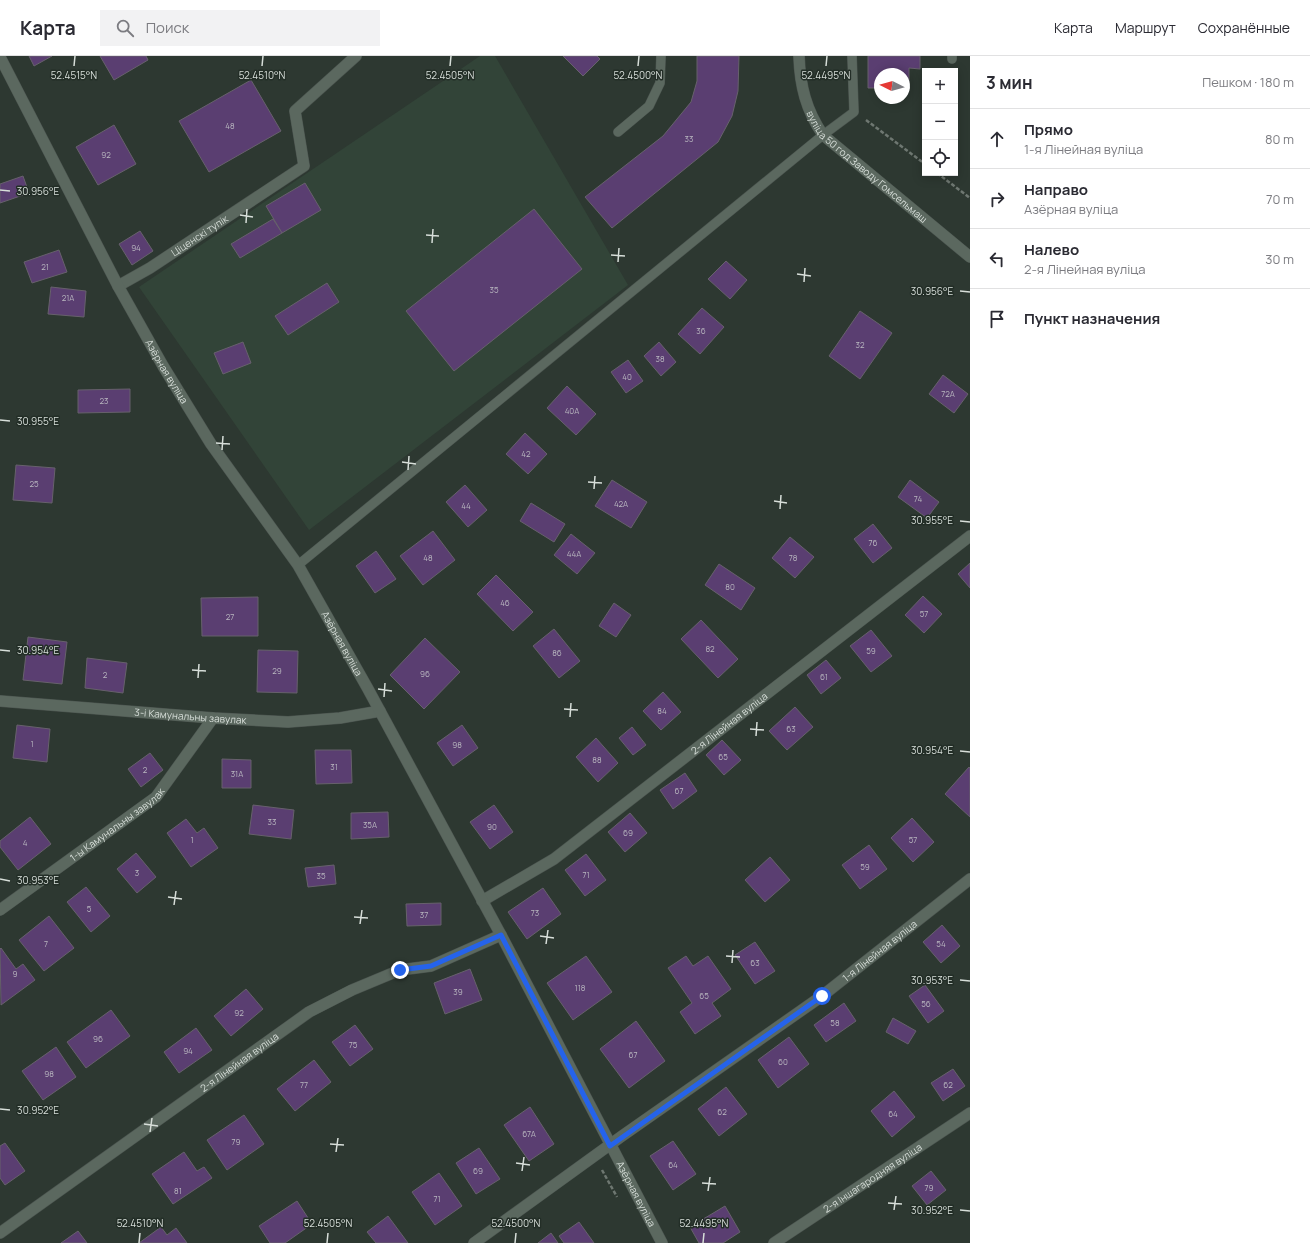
<!DOCTYPE html>
<html lang="ru">
<meta charset="utf-8">
<style>
:root{--surface:#fff;--page:#f2f2f3;--text:#2b2b33;--muted:#7c7c81;--line:#e1e1e2}
body{margin:0;font-family:Manrope,sans-serif;background:var(--page);color:var(--text)}
.controls{position:absolute;right:12px;top:12px;display:grid;overflow:hidden;border-radius:0px;box-shadow:0 2px 10px #0003}
.controls button{width:36px;height:36px;display:grid;place-items:center;padding:0;border:0;border-bottom:1px solid var(--line);background:var(--surface);color:var(--text);font:20px sans-serif}
.compass{position:absolute;left:874px;top:12px;width:36px;height:36px;border-radius:50%;background:var(--surface);box-shadow:0 2px 10px #0003;rotate:276deg}
.stop{position:absolute;width:12px;height:12px;margin:-9px;border:3px solid #2563eb;border-radius:50%;background:#fff}
.stop.end{background:#2563eb;border-color:#fff;box-shadow:0 1px 4px #0008}
.list{margin:0;padding:0;list-style:none}
h2{display:flex;justify-content:space-between;align-items:center;height:52px;margin:0;padding:0 16px;font-size:17px}
h2 small{font-size:13px;font-weight:400;color:var(--muted)}
.list li{display:grid;grid-template-columns:26px 1fr auto;gap:12px;align-items:center;box-sizing:border-box;height:60px;padding:0 16px;border-top:1px solid var(--line)}
.list b{display:block;font-size:15px;white-space:nowrap}
.list p{margin:0;font-size:13px;white-space:nowrap;color:var(--muted)}
.list em{font-size:13px;font-style:normal;color:var(--muted)}
.icon{flex:none;width:22px;height:22px;fill:none;stroke:currentColor;stroke-width:2;stroke-linecap:round;stroke-linejoin:round}
.map{position:relative;flex:none;width:970px;height:1187px;overflow:hidden}
header{display:flex;align-items:center;gap:24px;box-sizing:border-box;height:56px;padding:0 20px;background:var(--surface);border-bottom:1px solid var(--line)}
header strong{font-size:19px}
nav{display:flex;gap:22px;margin-inline-start:auto;font-size:14px}
.search{width:280px;height:36px;background:var(--page);display:flex;align-items:center;gap:10px;box-sizing:border-box;padding:0 14px;border-radius:0px;color:var(--muted);font-size:15px}
main{display:flex}
aside{flex:1;background:var(--surface)}
.map>svg:first-child{display:block}
.built{fill:#324438}
.building{fill:#5a3e71;stroke:#67616c}
.lines{fill:none;stroke-linecap:round;stroke-linejoin:round}
.service-casing{stroke:#4b544f;stroke-width:10}
.minor-casing{stroke:#4b544f;stroke-width:12}
.tertiary-casing{stroke:#4b544f;stroke-width:12}
.path{stroke:#6e7771;stroke-width:2.5;stroke-dasharray:4 2;stroke-linecap:butt}
.service{stroke:#5b685f;stroke-width:9}
.minor{stroke:#5b685f;stroke-width:11}
.tertiary{stroke:#5b685f;stroke-width:11}
.route{stroke:#2563eb;stroke-width:5}
.ticks{fill:none;stroke:#d7ded9;stroke-width:1.5}
.labels{text-anchor:middle;stroke-width:3;stroke-linejoin:round;paint-order:stroke}
.number-label{font-size:8px;fill:#b8b6bf}
.street-label{font-size:10px;fill:#d7ded9;stroke:#232e27}
.ticks-label{font-size:10px;text-anchor:middle;fill:#d7ded9;stroke:#232e27;stroke-width:3;stroke-linejoin:round;paint-order:stroke}
</style>
<header>
<strong>Карта</strong>
<div class="search"><svg class="icon" aria-label="search" viewBox="0 0 24 24"><circle cx="10" cy="10" r="6"/><path d="M15 15l6 6"/></svg>Поиск</div>
<nav><a>Карта</a><a>Маршрут</a><a>Сохранённые</a></nav>
</header>
<main>
<div class="map">
<svg width="970" height="1187" viewBox="0 0 970 1187">
<rect width="100%" height="100%" fill="#2d3831"/>
<!-- built -->
<polygon class="built" points="480,0 495,0 628,229 309,474 139,231"/>
<!-- building -->
<g class="building">
<polygon points="29,0 52,0 34,10"/>
<polygon points="100,0 146,0 148,4 114,24"/>
<polygon points="563,0 597,0 600,3 583,20"/>
<polygon points="697,0 739,0 738,35 732,60 718,86 612,172 585,141 663,80 691,46 697,25"/>
<polygon points="868,0 920,0 920,13 909,12 909,33 904,33 904,18 880,18 880,32 868,32"/>
<polygon points="251,24 281,75 209,116 179,65"/>
<polygon points="114,69 136,108 98,129 76,91"/>
<polygon points="23,120 29,137 0,147 0,128"/>
<polygon points="305,127 321,154 282,177 266,150"/>
<polygon points="534,153 582,213 454,315 406,255"/>
<polygon points="273,163 282,177 240,202 231,188"/>
<polygon points="140,175 153,195 132,209 119,188"/>
<polygon points="59,194 67,216 32,227 24,206"/>
<polygon points="726,205 747,224 730,243 708,223"/>
<polygon points="327,227 339,246 288,279 275,260"/>
<polygon points="51,231 86,235 84,261 48,258"/>
<polygon points="702,252 724,271 700,298 678,278"/>
<polygon points="860,255 892,277 860,323 829,300"/>
<polygon points="243,286 251,307 223,318 214,297"/>
<polygon points="659,286 676,306 661,320 644,300"/>
<polygon points="628,304 643,325 626,337 611,316"/>
<polygon points="943,319 968,338 954,357 929,338"/>
<polygon points="567,330 596,358 576,379 547,352"/>
<polygon points="130,333 130,356 78,357 78,334"/>
<polygon points="525,377 547,398 528,418 506,398"/>
<polygon points="16,409 55,412 52,447 13,444"/>
<polygon points="612,424 647,446 631,472 595,450"/>
<polygon points="910,424 939,446 927,462 898,441"/>
<polygon points="465,429 487,454 468,471 446,446"/>
<polygon points="531,447 565,468 554,486 520,465"/>
<polygon points="873,468 892,492 873,507 854,483"/>
<polygon points="433,475 455,504 423,529 400,500"/>
<polygon points="571,478 595,497 577,518 554,499"/>
<polygon points="790,481 814,501 795,522 772,502"/>
<polygon points="376,495 396,523 375,537 356,510"/>
<polygon points="970,507 970,532 958,518"/>
<polygon points="719,508 755,532 741,554 705,529"/>
<polygon points="496,519 533,556 513,575 477,538"/>
<polygon points="923,540 942,558 924,577 905,559"/>
<polygon points="258,541 258,580 202,580 201,542"/>
<polygon points="614,547 631,559 616,581 599,570"/>
<polygon points="701,564 738,603 718,622 681,583"/>
<polygon points="554,573 580,605 559,622 533,590"/>
<polygon points="871,574 892,600 871,616 850,590"/>
<polygon points="28,581 67,586 62,628 23,624"/>
<polygon points="425,582 460,616 424,653 390,619"/>
<polygon points="258,594 298,595 297,637 257,636"/>
<polygon points="87,602 127,607 123,637 85,632"/>
<polygon points="826,604 841,622 821,638 807,619"/>
<polygon points="663,636 681,656 661,674 643,655"/>
<polygon points="795,651 813,671 787,694 769,675"/>
<polygon points="17,669 50,673 47,706 13,702"/>
<polygon points="462,669 478,692 453,710 437,687"/>
<polygon points="632,671 646,689 633,699 619,682"/>
<polygon points="596,682 618,707 598,726 576,701"/>
<polygon points="722,684 741,704 724,719 706,699"/>
<polygon points="315,694 351,694 352,727 316,728"/>
<polygon points="150,697 163,714 141,731 128,713"/>
<polygon points="222,703 251,704 251,732 222,732"/>
<polygon points="969,711 970,712 970,761 945,738"/>
<polygon points="685,717 697,735 673,753 660,734"/>
<polygon points="253,749 294,754 291,783 249,778"/>
<polygon points="494,749 513,776 490,793 470,766"/>
<polygon points="388,756 389,781 351,783 351,757"/>
<polygon points="630,757 647,777 625,796 608,776"/>
<polygon points="30,761 51,788 18,814 0,791 0,785"/>
<polygon points="912,762 934,786 913,806 891,782"/>
<polygon points="186,763 197,777 204,772 218,792 191,811 167,777"/>
<polygon points="869,789 887,813 860,833 842,809"/>
<polygon points="136,797 156,821 137,837 117,813"/>
<polygon points="586,798 606,824 585,840 565,814"/>
<polygon points="770,801 790,824 765,846 745,824"/>
<polygon points="334,809 336,828 308,831 305,812"/>
<polygon points="86,831 110,860 91,876 67,846"/>
<polygon points="543,832 561,858 527,883 508,856"/>
<polygon points="441,847 441,869 407,870 406,848"/>
<polygon points="49,860 74,892 44,915 19,884"/>
<polygon points="942,869 960,890 941,907 923,886"/>
<polygon points="755,886 775,915 755,928 735,899"/>
<polygon points="1,892 16,913 23,908 35,924 1,949 0,893"/>
<polygon points="586,900 612,936 573,964 547,927"/>
<polygon points="686,900 693,910 708,900 731,933 712,947 721,960 695,978 680,956 692,947 668,912"/>
<polygon points="470,913 482,944 445,958 434,927"/>
<polygon points="925,929 944,955 928,967 909,940"/>
<polygon points="246,933 263,953 231,980 214,960"/>
<polygon points="844,947 856,965 826,986 814,969"/>
<polygon points="111,954 130,980 86,1012 67,986"/>
<polygon points="893,962 916,975 908,988 886,976"/>
<polygon points="636,965 665,1005 629,1032 600,993"/>
<polygon points="355,969 373,993 350,1010 332,986"/>
<polygon points="196,972 212,994 179,1017 164,996"/>
<polygon points="789,981 809,1008 778,1032 758,1004"/>
<polygon points="56,991 76,1021 43,1044 22,1015"/>
<polygon points="314,1004 331,1026 295,1055 277,1033"/>
<polygon points="953,1013 965,1030 943,1045 931,1027"/>
<polygon points="726,1031 747,1058 719,1080 698,1053"/>
<polygon points="894,1035 915,1061 892,1081 871,1055"/>
<polygon points="530,1051 554,1088 529,1105 504,1069"/>
<polygon points="244,1059 264,1088 227,1114 207,1084"/>
<polygon points="673,1085 696,1118 673,1134 650,1100"/>
<polygon points="5,1087 25,1115 5,1129 0,1122 0,1090"/>
<polygon points="479,1092 500,1123 476,1138 456,1107"/>
<polygon points="184,1096 197,1115 204,1111 212,1122 173,1148 152,1118"/>
<polygon points="931,1115 946,1134 927,1149 912,1130"/>
<polygon points="439,1117 462,1150 435,1169 412,1136"/>
<polygon points="297,1145 312,1168 285,1187 270,1187 259,1170"/>
<polygon points="725,1150 740,1176 723,1187 699,1187 690,1171"/>
<polygon points="388,1160 408,1187 376,1187 367,1176"/>
<polygon points="579,1166 594,1187 564,1187 559,1180"/>
<polygon points="161,1171 167,1179 176,1172 187,1187 139,1187"/>
<polygon points="78,1175 87,1187 61,1187"/>
<polygon points="551,1177 558,1187 538,1187"/>
</g>
<g class="lines">
<!-- service casing -->
<g class="service-casing">
<g id="service">
<polyline points="952,0 952,3"/>
<polyline points="618,76 649,50 660,27 661,0"/>
<polyline points="298,509 823,79 854,56 852,0"/>
</g>
</g>
<!-- minor casing -->
<g class="minor-casing">
<g id="minor">
<path id="s1" d="M118 230 150 212 304 110 295 55 356 0"/>
<path id="s2" d="M0 645 213 662 288 666 340 662 380 655"/>
<path id="s3" d="M482 845 554 803 970 480"/>
<path id="s4" d="M0 854 156 741 213 662"/>
<path id="s5" d="M0 1177 309 956 352 934 400 914 431 910 501 879"/>
<path id="s6" d="M474 1187 622 1080 822 940 970 823"/>
<path id="s7" d="M774 1187 970 1057"/>
</g>
</g>
<!-- tertiary casing -->
<g class="tertiary-casing">
<g id="tertiary">
<path id="s8" d="M799 0C800 30 806 54 823 79L970 201"/>
<path id="s9" d="M0 1 118 230 163 310 211 388 298 509 368 633 501 879 662 1187"/>
</g>
</g>
<!-- path -->
<g class="path">
<polyline points="866,64 925,108"/>
<polyline points="937,117 970,142"/>
<polyline points="602,1114 617,1141"/>
</g>
<!-- service -->
<use href="#service" class="service"/>
<!-- minor -->
<use href="#minor" class="minor"/>
<!-- tertiary -->
<use href="#tertiary" class="tertiary"/>
</g>
<g class="lines">
<!-- route -->
<polyline class="route" points="400,914 431,910 501,879 610,1090 822,940"/>
</g>
<!-- ticks -->
<path class="ticks" d="M74 10 75 0M262 10 263 0M450 10 451 0M638 10 639 0M826 10 827 0M0 134 10 135M240 159 253 161M246 167 247 153M426 179 439 180M432 187 433 173M611 199 625 200M618 206 619 192M797 218 811 220M804 226 805 212M960 235 970 236M0 364 10 365M216 387 230 388M222 394 223 380M402 406 416 408M408 414 409 400M588 426 602 427M594 433 595 420M774 445 787 447M780 453 781 439M960 465 970 466M0 594 10 595M192 614 206 615M198 622 199 608M378 633 392 635M384 641 385 627M564 653 578 654M570 661 571 647M750 673 764 674M756 680 757 666M960 695 970 696M0 823 10 825M168 841 182 843M174 849 176 835M354 861 368 862M360 868 362 854M540 880 554 882M546 888 548 874M726 900 740 901M732 907 733 894M960 924 970 925M0 1053 10 1054M144 1068 158 1070M150 1076 152 1062M330 1088 344 1089M336 1096 338 1082M516 1107 530 1109M522 1115 524 1101M702 1127 716 1128M708 1135 710 1121M888 1147 902 1148M894 1154 896 1140M960 1154 970 1155M139 1187 140 1177M327 1187 328 1177M515 1187 516 1177M703 1187 704 1177"/>
<g class="labels">
<!-- number labels -->
<g class="number-label">
<text x="230" y="73">48</text>
<text x="689" y="86">33</text>
<text x="106" y="102">92</text>
<text x="136" y="195">94</text>
<text x="45" y="214">21</text>
<text x="494" y="237">35</text>
<text x="68" y="245">21А</text>
<text x="701" y="278">36</text>
<text x="860" y="292">32</text>
<text x="660" y="306">38</text>
<text x="627" y="324">40</text>
<text x="948" y="341">72А</text>
<text x="104" y="348">23</text>
<text x="572" y="358">40А</text>
<text x="526" y="401">42</text>
<text x="34" y="431">25</text>
<text x="918" y="446">74</text>
<text x="621" y="451">42А</text>
<text x="466" y="453">44</text>
<text x="873" y="490">76</text>
<text x="574" y="501">44А</text>
<text x="428" y="505">48</text>
<text x="793" y="505">78</text>
<text x="730" y="534">80</text>
<text x="505" y="550">46</text>
<text x="924" y="561">57</text>
<text x="230" y="564">27</text>
<text x="710" y="596">82</text>
<text x="871" y="598">59</text>
<text x="557" y="600">86</text>
<text x="277" y="618">29</text>
<text x="425" y="621">96</text>
<text x="105" y="622">2</text>
<text x="824" y="624">61</text>
<text x="662" y="658">84</text>
<text x="791" y="676">63</text>
<text x="32" y="691">1</text>
<text x="457" y="692">98</text>
<text x="723" y="704">65</text>
<text x="597" y="707">88</text>
<text x="334" y="714">31</text>
<text x="145" y="717">2</text>
<text x="237" y="721">31А</text>
<text x="679" y="738">67</text>
<text x="272" y="769">33</text>
<text x="370" y="772">35А</text>
<text x="492" y="774">90</text>
<text x="628" y="780">69</text>
<text x="192" y="787">1</text>
<text x="913" y="787">57</text>
<text x="25" y="790">4</text>
<text x="865" y="814">59</text>
<text x="137" y="820">3</text>
<text x="586" y="822">71</text>
<text x="321" y="823">35</text>
<text x="89" y="856">5</text>
<text x="535" y="860">73</text>
<text x="424" y="862">37</text>
<text x="46" y="891">7</text>
<text x="941" y="891">54</text>
<text x="755" y="910">63</text>
<text x="15" y="921">9</text>
<text x="580" y="935">118</text>
<text x="458" y="939">39</text>
<text x="704" y="943">65</text>
<text x="926" y="951">56</text>
<text x="239" y="960">92</text>
<text x="835" y="970">58</text>
<text x="98" y="986">96</text>
<text x="353" y="992">75</text>
<text x="188" y="998">94</text>
<text x="633" y="1002">67</text>
<text x="783" y="1009">60</text>
<text x="49" y="1021">98</text>
<text x="304" y="1032">77</text>
<text x="948" y="1032">62</text>
<text x="722" y="1059">62</text>
<text x="893" y="1061">64</text>
<text x="529" y="1081">67А</text>
<text x="236" y="1089">79</text>
<text x="673" y="1112">64</text>
<text x="478" y="1118">69</text>
<text x="929" y="1135">79</text>
<text x="178" y="1138">81</text>
<text x="437" y="1146">71</text>
</g>
<!-- street labels -->
<g class="street-label">
<text dy="4" stroke="none"><textPath href="#s8" startOffset="137">вуліца 50 год Заводу Гомсельмаш</textPath></text>
<text dy="4" stroke="none"><textPath href="#s1" startOffset="96">Ціценскі тупік</textPath></text>
<text dy="4" stroke="none"><textPath href="#s9" startOffset="356">Азёрная вуліца</textPath></text>
<text dy="4" stroke="none"><textPath href="#s9" startOffset="680">Азёрная вуліца</textPath></text>
<text dy="4" stroke="none"><textPath href="#s2" startOffset="191">3-і Камунальны завулак</textPath></text>
<text dy="4" stroke="none"><textPath href="#s3" startOffset="305">2-я Лінейная вуліца</textPath></text>
<text dy="4" stroke="none"><textPath href="#s4" startOffset="145">1-ы Камунальны завулак</textPath></text>
<text dy="4" stroke="none"><textPath href="#s6" startOffset="500">1-я Лінейная вуліца</textPath></text>
<text dy="4" stroke="none"><textPath href="#s5" startOffset="294">2-я Лінейная вуліца</textPath></text>
<text dy="4" stroke="none"><textPath href="#s7" startOffset="118">2-я Іншагародняя вуліца</textPath></text>
<text dy="4" stroke="none"><textPath href="#s9" startOffset="1304">Азёрная вуліца</textPath></text>
</g>
</g>
<g class="ticks-label">
<text x="74" y="23">52.4515°N</text>
<text x="262" y="23">52.4510°N</text>
<text x="450" y="23">52.4505°N</text>
<text x="638" y="23">52.4500°N</text>
<text x="826" y="23">52.4495°N</text>
<text x="38" y="139">30.956°E</text>
<text x="932" y="239">30.956°E</text>
<text x="38" y="369">30.955°E</text>
<text x="932" y="468">30.955°E</text>
<text x="38" y="598">30.954°E</text>
<text x="932" y="698">30.954°E</text>
<text x="38" y="828">30.953°E</text>
<text x="932" y="928">30.953°E</text>
<text x="38" y="1058">30.952°E</text>
<text x="932" y="1158">30.952°E</text>
<text x="140" y="1171">52.4510°N</text>
<text x="328" y="1171">52.4505°N</text>
<text x="516" y="1171">52.4500°N</text>
<text x="704" y="1171">52.4495°N</text>
</g>
</svg>
<div class="controls">
<button>+</button>
<button>−</button>
<button><svg class="icon" aria-label="locate" viewBox="0 0 24 24"><circle cx="12" cy="12" r="6"/><path d="M12 2v4M12 18v4M2 12h4M18 12h4"/></svg></button>
</div>
<svg class="compass" viewBox="-18 -18 36 36"><path d="M0-13l5 13h-10z" fill="#e53935"/><path d="M0 13l5-13h-10z" fill="#7c7c81"/></svg>
<div class="stop" style="left:822px;top:940px"></div>
<div class="stop end" style="left:400px;top:914px"></div>
</div>
<aside>
<h2>3 мин<small>Пешком · 180 m</small></h2>
<ul class="list">
<li><svg class="icon" aria-label="ahead" viewBox="0 0 24 24"><path d="M12 20V5M6 11l6-6 6 6"/></svg><div><b>Прямо</b><p>1-я Лінейная вуліца</p></div><em>80 m</em></li>
<li><svg class="icon" aria-label="right" viewBox="0 0 24 24"><path d="M7 20v-9h11M14 6l5 5-5 5"/></svg><div><b>Направо</b><p>Азёрная вуліца</p></div><em>70 m</em></li>
<li><svg class="icon" aria-label="left" viewBox="0 0 24 24"><path d="M17 20v-9H6M10 6l-5 5 5 5"/></svg><div><b>Налево</b><p>2-я Лінейная вуліца</p></div><em>30 m</em></li>
<li><svg class="icon" aria-label="arrive" viewBox="0 0 24 24"><path d="M6 21V4h12l-3 4 3 4H6"/></svg><div><b>Пункт назначения</b></div></li>
</ul>
</aside>
</main>
